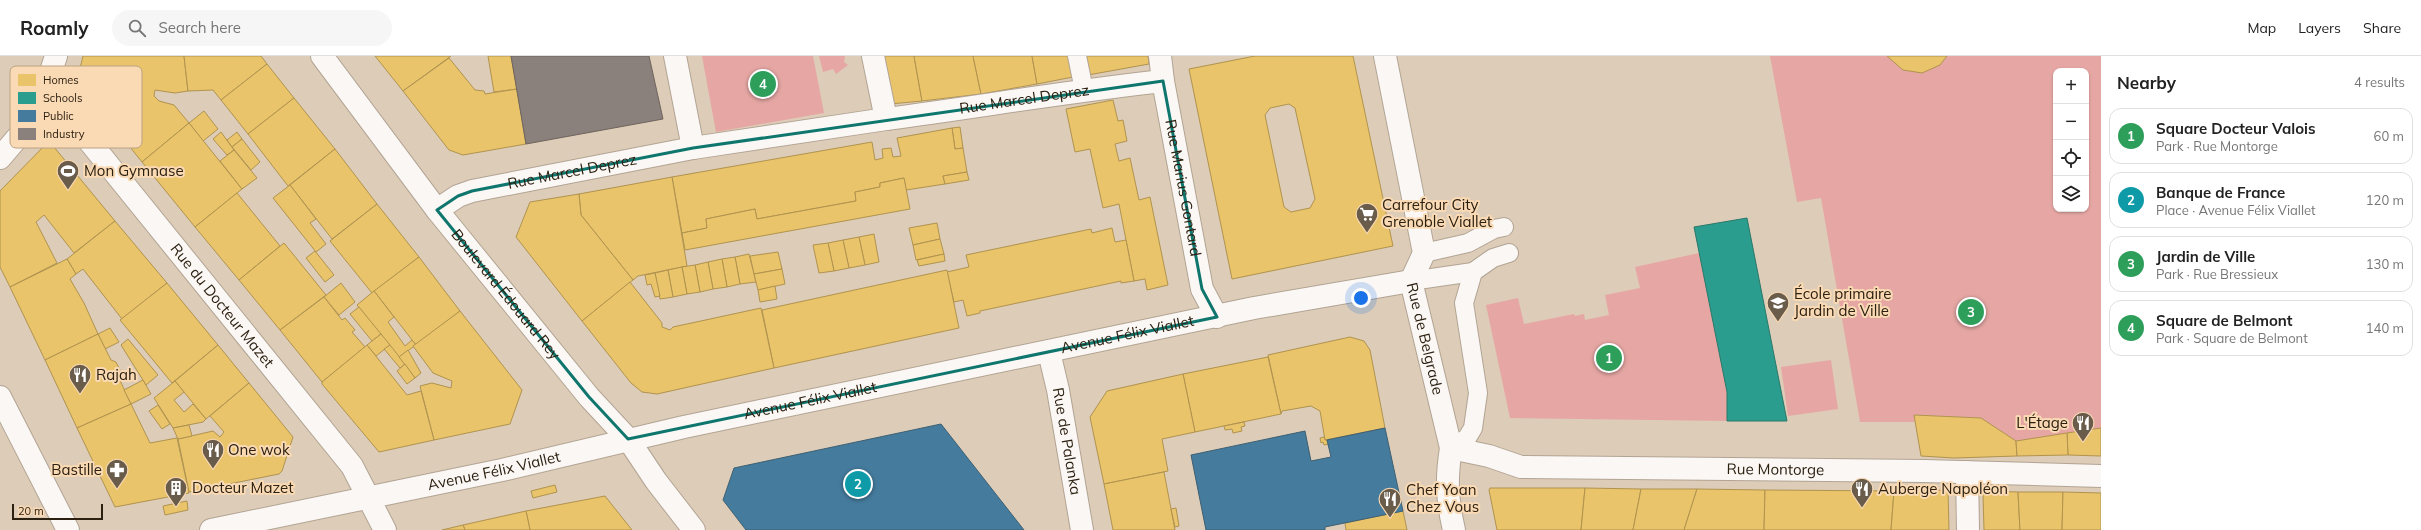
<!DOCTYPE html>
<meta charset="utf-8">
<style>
:root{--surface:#fff;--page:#f6f6f6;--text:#222;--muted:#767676;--line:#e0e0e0;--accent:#6a5c4b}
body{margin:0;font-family:Mulish,sans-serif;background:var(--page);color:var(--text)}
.controls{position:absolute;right:12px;top:12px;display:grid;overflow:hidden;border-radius:8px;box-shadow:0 1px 3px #0004}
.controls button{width:36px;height:36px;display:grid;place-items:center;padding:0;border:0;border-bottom:1px solid var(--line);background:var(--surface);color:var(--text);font:20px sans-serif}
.scale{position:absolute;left:12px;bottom:10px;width:91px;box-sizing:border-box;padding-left:4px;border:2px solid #2c2011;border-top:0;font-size:11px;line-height:14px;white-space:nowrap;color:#2c2011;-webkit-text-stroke:3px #fadab4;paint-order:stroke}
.you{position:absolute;left:1361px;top:242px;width:14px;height:14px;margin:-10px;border:3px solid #fff;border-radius:50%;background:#1a73e8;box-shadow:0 0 0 6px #1a73e833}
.badge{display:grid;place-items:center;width:26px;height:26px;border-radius:50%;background:var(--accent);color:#fff;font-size:13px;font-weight:700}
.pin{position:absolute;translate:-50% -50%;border:2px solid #fff;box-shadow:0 1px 4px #0006}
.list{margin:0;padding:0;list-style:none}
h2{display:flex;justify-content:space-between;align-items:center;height:52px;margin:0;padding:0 16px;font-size:17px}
h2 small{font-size:13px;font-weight:400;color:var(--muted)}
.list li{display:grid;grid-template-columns:26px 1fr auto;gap:12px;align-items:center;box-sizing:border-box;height:56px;margin:0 8px 8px;padding:0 8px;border:1px solid var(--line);border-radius:12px}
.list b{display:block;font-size:15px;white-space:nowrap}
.list p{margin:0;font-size:13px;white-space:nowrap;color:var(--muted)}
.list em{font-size:13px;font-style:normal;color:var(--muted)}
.icon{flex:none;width:22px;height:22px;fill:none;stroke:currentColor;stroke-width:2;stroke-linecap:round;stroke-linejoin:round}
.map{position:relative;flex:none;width:2101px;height:474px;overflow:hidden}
header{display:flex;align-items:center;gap:24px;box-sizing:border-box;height:56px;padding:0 20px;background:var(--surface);border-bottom:1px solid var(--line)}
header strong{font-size:19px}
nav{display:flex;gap:22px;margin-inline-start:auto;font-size:14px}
.search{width:280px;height:36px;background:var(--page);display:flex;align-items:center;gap:10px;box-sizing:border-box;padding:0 14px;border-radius:22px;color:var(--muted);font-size:15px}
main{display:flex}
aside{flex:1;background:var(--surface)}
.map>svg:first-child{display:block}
.green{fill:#e6a7a4;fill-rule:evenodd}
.homes{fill:#e9c46a;stroke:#b0934f;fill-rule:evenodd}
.schools{fill:#2a9d8f;stroke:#2b7869}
.public{fill:#457b9d;stroke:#3e6073}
.industry{fill:#8a817c;stroke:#6e645c}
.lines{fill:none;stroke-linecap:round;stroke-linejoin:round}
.service-casing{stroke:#b2a494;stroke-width:20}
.pedestrian-casing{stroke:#b2a494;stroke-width:24}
.minor-casing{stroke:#b2a494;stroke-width:24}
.tertiary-casing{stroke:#b2a494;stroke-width:24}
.service{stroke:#faf7f4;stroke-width:18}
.pedestrian{stroke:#faf7f4;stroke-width:22}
.minor{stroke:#faf7f4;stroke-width:22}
.tertiary{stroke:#faf7f4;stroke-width:22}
.marked{fill:none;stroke:#0f766e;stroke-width:3;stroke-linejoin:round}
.labels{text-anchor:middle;stroke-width:4;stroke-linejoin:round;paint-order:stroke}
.street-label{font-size:15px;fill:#2c2011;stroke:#fadab4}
.poi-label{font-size:15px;fill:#2c2011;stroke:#fadab4;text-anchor:start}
.key{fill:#fadab4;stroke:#bca283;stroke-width:1}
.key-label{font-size:11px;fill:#2c2011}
</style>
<header>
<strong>Roamly</strong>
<div class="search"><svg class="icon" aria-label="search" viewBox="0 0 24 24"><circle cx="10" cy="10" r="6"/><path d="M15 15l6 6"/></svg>Search here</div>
<nav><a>Map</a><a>Layers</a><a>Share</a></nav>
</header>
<main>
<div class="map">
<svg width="2101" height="474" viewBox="0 0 2101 474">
<rect width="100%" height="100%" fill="#ddccb7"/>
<!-- green -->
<g class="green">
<polygon points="702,0 813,0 824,57 716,76"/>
<polygon points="819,0 845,0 844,6 848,9 836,18 833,13 823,16"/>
<path d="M1770 0H2101V372L2016 385 1981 362 1914 359 1915 366H1860L1821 142 1797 146ZM2056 15H2086V153H2056Z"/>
<polygon points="1699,197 1727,336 1727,365 1510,362 1486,249 1518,242 1524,268 1574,258 1575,260 1584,258 1585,264 1609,259 1605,239 1640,232 1635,211"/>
<polygon points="1831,304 1838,353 1788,360 1781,311"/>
</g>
<!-- homes -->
<g class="homes">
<polygon points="83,0 184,0 188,35 175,37 155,34 154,40 159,45 174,49 189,67 142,106 77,25"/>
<polygon points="184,0 261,0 267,8 221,44 213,34 188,35"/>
<polygon points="375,0 451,0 403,35"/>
<polygon points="488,0 511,0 517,33 494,36"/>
<polygon points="881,0 914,0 922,45 890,48"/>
<polygon points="914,0 973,0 981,38 922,45"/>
<polygon points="973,0 1032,0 1037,28 981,38"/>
<polygon points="1032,0 1068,0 1073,21 1037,28"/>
<polygon points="1084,0 1148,0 1149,8 1088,19"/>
<path d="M1255 0H1353L1393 190 1232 223 1189 13ZM1289 48 1295 52 1315 143 1310 152 1291 156 1284 151 1265 59 1270 52Z"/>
<polygon points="1887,0 1947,0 1940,9 1922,17 1903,14"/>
<polygon points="449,2 475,34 484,35 485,38 517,33 526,88 463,99 449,94 403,35"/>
<polygon points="267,8 294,42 248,78 221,44"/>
<polygon points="294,42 335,93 288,130 248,78"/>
<polygon points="1113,44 1118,65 1123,64 1127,85 1115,88 1119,105 1130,102 1139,144 1150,141 1168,229 1147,234 1145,223 1134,225 1119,148 1103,152 1090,93 1075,96 1066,53"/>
<polygon points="204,55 218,73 203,85 189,67"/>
<polygon points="189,67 242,133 195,171 142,106"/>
<polygon points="960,71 963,92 955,93 952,72"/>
<polygon points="952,72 955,93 963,92 967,116 943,120 945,128 906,134 904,122 880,127 880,131 855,136 856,145 757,163 755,153 706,163 707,172 682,177 672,121 872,86 875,104 883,102 882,93 891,92 893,101 901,100 897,82"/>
<polygon points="221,76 234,94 227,99 213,83"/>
<polygon points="237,76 242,83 232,91 227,84"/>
<polygon points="242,83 260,106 251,114 232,91"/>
<polygon points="49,85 115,165 74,197 44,159 36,166 57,207 10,231 0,211 0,135"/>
<polygon points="335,93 377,148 332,183 290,129"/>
<polygon points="234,94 257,122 242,133 220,105"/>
<polygon points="967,116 969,124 945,128 943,120"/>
<polygon points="672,121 687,210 638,220 633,224 581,159 579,138"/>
<polygon points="904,122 910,153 685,194 682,177 707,172 706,163 755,153 757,163 856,145 855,136 880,131 880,127"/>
<polygon points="290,129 316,163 310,167 326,188 316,196 273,142"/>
<polygon points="237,137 280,190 239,224 195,171"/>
<polygon points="579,138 581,159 633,224 582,265 516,181 530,146"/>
<polygon points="377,148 419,201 372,237 330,185"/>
<polygon points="115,165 167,227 122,263 83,213 76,218 67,203"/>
<polygon points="937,167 940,183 913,189 909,172"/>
<polygon points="1112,172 1115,186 1126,184 1134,225 1121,227 1121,225 980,255 980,257 967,260 963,244 954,246 947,216 969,211 966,199 1091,173 1092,177"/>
<polygon points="874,178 879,206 865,209 859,181"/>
<polygon points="859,181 865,209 849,212 843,184"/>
<polygon points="940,183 944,198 916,204 913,189"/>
<polygon points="843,184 849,212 834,215 828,187"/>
<polygon points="284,187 326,239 280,274 239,224"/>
<polygon points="828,187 834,215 819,217 813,189"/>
<polygon points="315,195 334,219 325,226 306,202"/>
<polygon points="778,196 782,213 754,218 750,200"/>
<polygon points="749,198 756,226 740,228 735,201"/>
<polygon points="944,198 945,205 919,210 917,204"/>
<polygon points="419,201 460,255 416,289 374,235"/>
<polygon points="735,201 740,228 727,231 722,203"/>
<polygon points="67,203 76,218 70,223 84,247 98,278 45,304 10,231"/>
<polygon points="722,203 727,231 713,233 708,206"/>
<polygon points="708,206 713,233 700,236 695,209"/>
<polygon points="695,209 700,236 687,238 682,211"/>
<polygon points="682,211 687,238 673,241 668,214"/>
<polygon points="782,213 785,228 758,234 754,218"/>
<polygon points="668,214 673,241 660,243 655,217"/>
<polygon points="947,214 959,272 774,312 762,254"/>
<polygon points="655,217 660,240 655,241 651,228 647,229 645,219"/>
<polygon points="630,226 662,267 662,271 670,274 673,271 761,252 774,312 657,338 642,336 631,327 582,265"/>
<polygon points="167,227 218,289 172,327 120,264"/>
<polygon points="341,227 355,246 339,259 324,241"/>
<polygon points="775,230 777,243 760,246 758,234"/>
<polygon points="374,235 394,261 388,266 405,290 412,284 416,289 399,301 357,249"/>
<polygon points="324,241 342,264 345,262 355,274 352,276 365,291 322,326 280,274"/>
<polygon points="359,251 381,278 372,285 350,258"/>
<polygon points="460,255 522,334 510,368 434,384 420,330 432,327 451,332 452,325 433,317 413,290"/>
<polygon points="110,272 119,286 105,293 98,278"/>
<polygon points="98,278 111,304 116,306 120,314 118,320 131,348 77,372 45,304"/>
<polygon points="381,278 390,289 376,300 367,289"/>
<polygon points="1350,281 1364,285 1370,294 1385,372 1325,384 1320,355 1311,350 1282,355 1281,358 1268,299"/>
<polygon points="128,283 158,319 146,329 121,289"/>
<polygon points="218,289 249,327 206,363 175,325"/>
<polygon points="367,289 407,339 421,335 434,384 379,396 322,328 322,326"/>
<polygon points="390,289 405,308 400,312 384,293"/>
<polygon points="408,294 421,317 415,322 399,301"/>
<polygon points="1268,301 1281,358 1195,376 1183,318"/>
<polygon points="405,308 415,322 407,328 397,315"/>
<polygon points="1183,318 1195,376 1162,383 1168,415 1104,428 1090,361 1107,335"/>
<polygon points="143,324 151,338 131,348 124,334"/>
<polygon points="175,325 184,336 174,344 184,356 193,348 206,363 203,366 173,372 154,342"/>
<polygon points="249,327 293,381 282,415 279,418 189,436 178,383 213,375 220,381 224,376 210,360"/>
<polygon points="131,348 150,387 177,382 189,437 115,451 77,372"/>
<polygon points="158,349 170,368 162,373 149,355"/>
<polygon points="1914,359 1981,362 2016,385 2017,400 1954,402 1921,400"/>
<polygon points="1244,366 1245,370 1241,371 1242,375 1233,377 1232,373 1225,374 1224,370"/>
<polygon points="189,369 192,380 178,383 173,372"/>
<polygon points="2101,372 2101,400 2068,399 2067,377"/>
<polygon points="2067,377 2068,399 2017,400 2016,385"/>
<polygon points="1324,381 1325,384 1327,384 1329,388 1324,389 1323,386 1321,387 1320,382"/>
<polygon points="1164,416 1175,474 1113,474 1104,428"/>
<polygon points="555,429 557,436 533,442 531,435"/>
<polygon points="1490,432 1585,432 1581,474 1497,474 1489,434"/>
<polygon points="1585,432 1641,433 1633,474 1581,474"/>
<polygon points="1641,433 1697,433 1684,474 1633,474"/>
<polygon points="1697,433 1765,434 1764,474 1684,474"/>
<polygon points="1765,434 1894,435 1891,474 1764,474"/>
<polygon points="1948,434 1949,474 1891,474 1894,435"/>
<polygon points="1986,435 2018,436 2020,474 1984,474 1983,439"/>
<polygon points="2018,436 2063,436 2062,474 2020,474"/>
<polygon points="2063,436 2101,437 2101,474 2062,474"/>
<polygon points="605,440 632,474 530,474 526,455"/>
<polygon points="187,445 188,454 165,459 163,450"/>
<polygon points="1176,452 1179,470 1175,471 1171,453"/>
<polygon points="526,455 530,474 465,474 463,469"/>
<polygon points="1403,455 1407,474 1346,474 1345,467"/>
<polygon points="463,469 465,474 442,474"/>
</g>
<!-- schools -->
<polygon class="schools" points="1747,162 1787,365 1727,365 1727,336 1694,171"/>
<!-- public -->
<g class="public">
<polygon points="941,368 1024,474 746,474 723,444 734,412"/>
<polygon points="1385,372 1403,455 1325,471 1325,474 1206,474 1191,399 1305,375 1311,405 1331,401 1327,384"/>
</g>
<!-- industry -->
<polygon class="industry" points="511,0 649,0 663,63 526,88"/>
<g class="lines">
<!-- service casing -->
<g class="service-casing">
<g id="service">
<polyline points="1077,0 1084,34"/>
<polyline points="1424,197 1468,187 1494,173 1504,171"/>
<polyline points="1411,225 1473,216"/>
<polyline points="1451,392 1467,382 1473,372 1478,337 1464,247 1473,216 1493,202 1509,197"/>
</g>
</g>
<!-- pedestrian casing -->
<g class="pedestrian-casing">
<g id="pedestrian">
<polyline points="693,92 886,63"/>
<polyline points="1924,415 2101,420"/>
</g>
</g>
<!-- minor casing -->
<g class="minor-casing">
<g id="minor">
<path id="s1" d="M322 0 437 154 589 341 628 383 656 425 694 474"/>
<path id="s2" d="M873 0 886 63C978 51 1070 35 1163 25"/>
<path id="s3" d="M1160 0 1163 25 1202 233 1217 261"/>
<path id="s4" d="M1385 0 1424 197 1411 225 1451 392C1446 423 1447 444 1454 474"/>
<path id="s5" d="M45 34 68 59 352 410 385 474"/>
<polyline points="0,102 29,68 45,34 56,0"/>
<path id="s6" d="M437 154 458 140 472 135 693 92 675 0"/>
<path id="s7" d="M1049 296 1058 334 1082 474"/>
<path id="s8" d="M1451 392 1489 400 1521 411 1924 415"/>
<polyline points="1967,416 1968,474"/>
<path id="s9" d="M211 474 502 414 684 371 1254 252 1411 225"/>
</g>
</g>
<!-- tertiary casing -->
<g class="tertiary-casing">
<polyline id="tertiary" points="0,341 68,474"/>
</g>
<!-- service -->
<use href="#service" class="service"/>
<!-- pedestrian -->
<use href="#pedestrian" class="pedestrian"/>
<!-- minor -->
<use href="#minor" class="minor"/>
<!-- tertiary -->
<use href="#tertiary" class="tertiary"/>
</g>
<!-- marked area -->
<path class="marked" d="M1163 25 1202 233 1217 261 628 383 589 341 437 154 458 140 472 135 693 92Z"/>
<!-- icons -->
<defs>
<g id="stadium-pin" transform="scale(1.15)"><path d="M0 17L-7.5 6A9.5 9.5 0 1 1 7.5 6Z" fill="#6a5c4b" stroke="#fadab4"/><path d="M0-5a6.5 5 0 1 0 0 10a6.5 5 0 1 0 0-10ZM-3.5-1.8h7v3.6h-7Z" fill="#fff"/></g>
<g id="supermarket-pin" transform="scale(1.15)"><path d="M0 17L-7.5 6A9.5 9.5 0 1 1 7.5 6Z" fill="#6a5c4b" stroke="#fadab4"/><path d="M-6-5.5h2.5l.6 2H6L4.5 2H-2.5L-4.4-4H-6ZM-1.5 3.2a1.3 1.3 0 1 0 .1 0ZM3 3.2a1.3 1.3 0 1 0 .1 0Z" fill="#fff"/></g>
<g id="school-pin" transform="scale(1.15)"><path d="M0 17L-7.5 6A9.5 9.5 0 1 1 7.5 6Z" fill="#6a5c4b" stroke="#fadab4"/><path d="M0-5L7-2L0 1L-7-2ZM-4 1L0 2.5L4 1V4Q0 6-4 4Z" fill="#fff"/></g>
<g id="restaurant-pin" transform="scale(1.15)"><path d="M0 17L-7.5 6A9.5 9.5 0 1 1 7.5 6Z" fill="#6a5c4b" stroke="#fadab4"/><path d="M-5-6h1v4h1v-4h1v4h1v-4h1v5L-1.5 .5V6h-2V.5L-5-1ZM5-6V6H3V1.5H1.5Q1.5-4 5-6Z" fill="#fff"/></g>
<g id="pharmacy-pin" transform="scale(1.15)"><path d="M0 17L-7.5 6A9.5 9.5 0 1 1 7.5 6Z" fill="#6a5c4b" stroke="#fadab4"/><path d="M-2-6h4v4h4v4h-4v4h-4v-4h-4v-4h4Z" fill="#fff"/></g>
<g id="building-pin" transform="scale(1.15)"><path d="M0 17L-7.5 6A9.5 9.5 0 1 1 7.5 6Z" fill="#6a5c4b" stroke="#fadab4"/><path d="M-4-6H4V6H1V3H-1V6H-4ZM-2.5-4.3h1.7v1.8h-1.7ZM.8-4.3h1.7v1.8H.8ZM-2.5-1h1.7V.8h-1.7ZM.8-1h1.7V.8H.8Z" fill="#fff"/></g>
</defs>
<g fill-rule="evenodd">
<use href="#stadium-pin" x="68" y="115"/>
<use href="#supermarket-pin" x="1367" y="158"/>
<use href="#school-pin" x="1778" y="247"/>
<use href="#restaurant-pin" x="80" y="319"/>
<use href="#restaurant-pin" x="2083" y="367"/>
<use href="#restaurant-pin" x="213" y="394"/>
<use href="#pharmacy-pin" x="117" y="414"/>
<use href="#building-pin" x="176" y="432"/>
<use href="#restaurant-pin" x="1862" y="433"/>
<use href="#restaurant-pin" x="1390" y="443"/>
</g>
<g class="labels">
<!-- street labels -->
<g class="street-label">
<text dy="5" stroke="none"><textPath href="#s2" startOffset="204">Rue Marcel Deprez</textPath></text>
<text dy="5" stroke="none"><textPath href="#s6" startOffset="142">Rue Marcel Deprez</textPath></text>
<text dy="5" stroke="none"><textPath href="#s3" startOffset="134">Rue Marius Gontard</textPath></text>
<text dy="5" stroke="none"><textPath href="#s1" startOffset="301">Boulevard Édouard Rey</textPath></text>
<text dy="5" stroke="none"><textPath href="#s5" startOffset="279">Rue du Docteur Mazet</textPath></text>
<text dy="5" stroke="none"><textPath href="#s9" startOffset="937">Avenue Félix Viallet</textPath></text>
<text dy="5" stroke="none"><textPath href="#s4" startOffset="291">Rue de Belgrade</textPath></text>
<text dy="5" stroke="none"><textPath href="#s9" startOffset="613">Avenue Félix Viallet</textPath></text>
<text dy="5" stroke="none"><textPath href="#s7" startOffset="91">Rue de Palanka</textPath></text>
<text dy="5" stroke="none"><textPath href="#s8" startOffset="327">Rue Montorge</textPath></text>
<text dy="5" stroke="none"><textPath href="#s9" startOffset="289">Avenue Félix Viallet</textPath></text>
</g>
<!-- poi labels -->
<g class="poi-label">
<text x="84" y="120">Mon Gymnase</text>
<text x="1382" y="154">Carrefour City<tspan x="1382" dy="17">Grenoble Viallet</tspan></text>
<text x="1794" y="243">École primaire<tspan x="1794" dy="17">Jardin de Ville</tspan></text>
<text x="96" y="324">Rajah</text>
<text x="2068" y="372" text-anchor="end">L'Étage</text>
<text x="228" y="399">One wok</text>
<text x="102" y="419" text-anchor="end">Bastille</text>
<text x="192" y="437">Docteur Mazet</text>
<text x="1878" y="438">Auberge Napoléon</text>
<text x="1406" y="439">Chef Yoan<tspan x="1406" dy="17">Chez Vous</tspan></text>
</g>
</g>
<!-- legend -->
<rect x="10" y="10" width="132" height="82" rx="6" class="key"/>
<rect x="18" y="18" width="18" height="12" fill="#e9c46a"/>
<rect x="18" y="36" width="18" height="12" fill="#2a9d8f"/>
<rect x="18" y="54" width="18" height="12" fill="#457b9d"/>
<rect x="18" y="72" width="18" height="12" fill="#8a817c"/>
<g class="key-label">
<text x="43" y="28">Homes</text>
<text x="43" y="46">Schools</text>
<text x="43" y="64">Public</text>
<text x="43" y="82">Industry</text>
</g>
</svg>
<div class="controls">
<button>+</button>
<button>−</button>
<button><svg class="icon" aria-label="locate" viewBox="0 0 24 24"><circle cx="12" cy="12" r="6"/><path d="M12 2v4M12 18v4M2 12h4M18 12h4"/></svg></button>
<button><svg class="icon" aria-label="layers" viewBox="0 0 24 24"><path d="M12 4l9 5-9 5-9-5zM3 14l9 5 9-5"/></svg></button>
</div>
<div class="scale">20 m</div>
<div class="you"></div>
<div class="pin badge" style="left:1609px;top:302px;background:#2e9e5b">1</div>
<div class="pin badge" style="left:858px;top:428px;background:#0f9aa8">2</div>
<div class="pin badge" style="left:1971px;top:256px;background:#2e9e5b">3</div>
<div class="pin badge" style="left:763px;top:28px;background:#2e9e5b">4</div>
</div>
<aside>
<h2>Nearby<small>4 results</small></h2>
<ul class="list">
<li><span class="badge" style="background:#2e9e5b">1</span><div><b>Square Docteur Valois</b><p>Park · Rue Montorge</p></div><em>60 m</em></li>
<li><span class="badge" style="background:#0f9aa8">2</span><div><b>Banque de France</b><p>Place · Avenue Félix Viallet</p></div><em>120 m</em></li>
<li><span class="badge" style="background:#2e9e5b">3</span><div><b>Jardin de Ville</b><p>Park · Rue Bressieux</p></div><em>130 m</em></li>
<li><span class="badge" style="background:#2e9e5b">4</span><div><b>Square de Belmont</b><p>Park · Square de Belmont</p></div><em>140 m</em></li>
</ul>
</aside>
</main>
